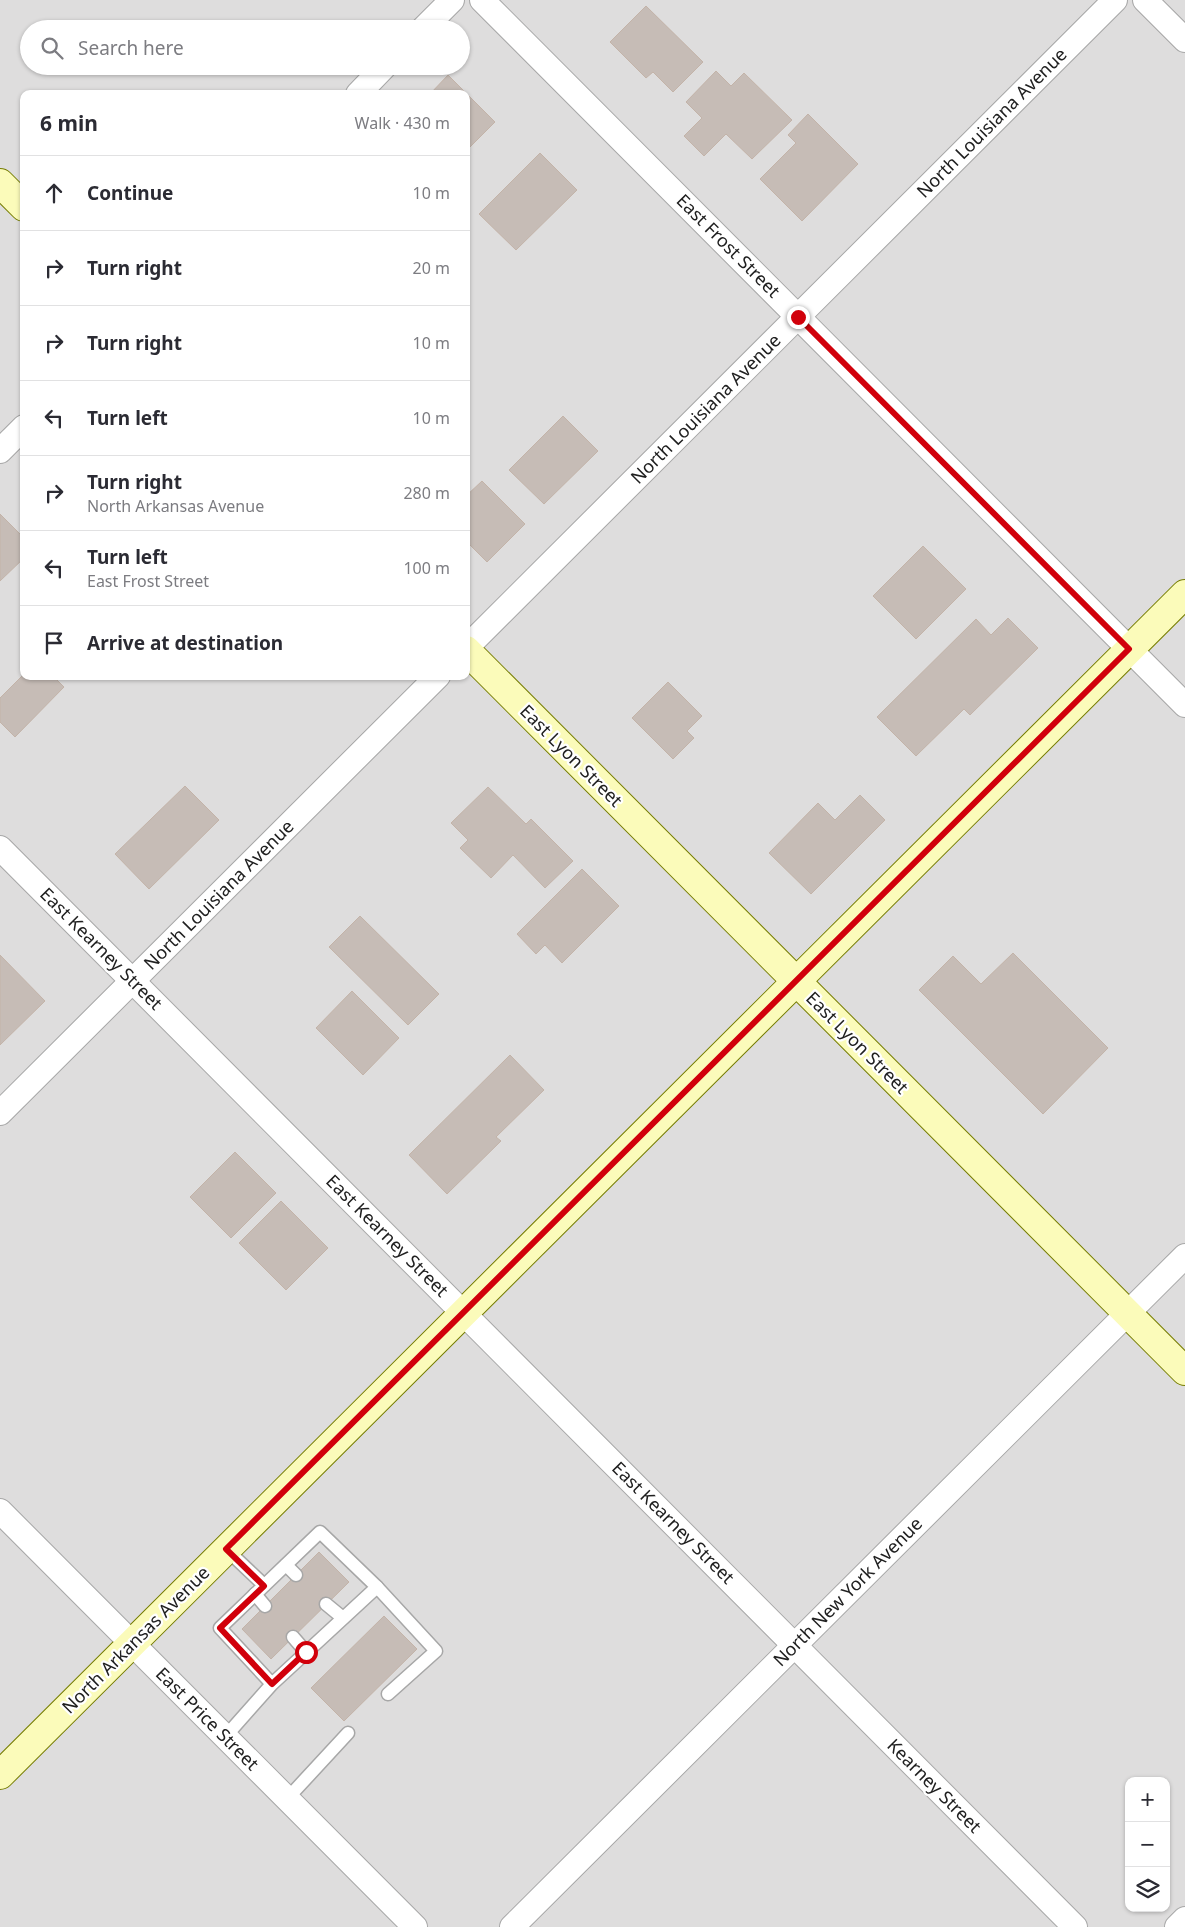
<!DOCTYPE html>
<meta charset="utf-8">
<style>
:root{--surface:#fff;--page:#f7f7f7;--text:#2b2b33;--muted:#7c7c81;--line:#e1e1e2}
body{margin:0;font-family:"Noto Sans",sans-serif;background:var(--page);color:var(--text)}
.controls{position:absolute;right:15px;bottom:15px;display:grid;overflow:hidden;border-radius:10px;box-shadow:0 1px 4px #0004}
.controls button{width:45px;height:45px;display:grid;place-items:center;padding:0;border:0;border-bottom:1px solid var(--line);background:var(--surface);color:var(--text);font:25px sans-serif}
.stop{position:absolute;width:15px;height:15px;margin:-11px;border:4px solid #d1000b;border-radius:50%;background:#fff}
.stop.end{background:#d1000b;border-color:#fff;box-shadow:0 1px 5px #0008}
.list{margin:0;padding:0;list-style:none}
h2{display:flex;justify-content:space-between;align-items:center;height:65px;margin:0;padding:0 20px;font-size:21px}
h2 small{font-size:16px;font-weight:400;color:var(--muted)}
.list li{display:grid;grid-template-columns:32px 1fr auto;gap:15px;align-items:center;box-sizing:border-box;height:75px;padding:0 20px;border-top:1px solid var(--line)}
.list b{display:block;font-size:19px;white-space:nowrap}
.list p{margin:0;font-size:16px;white-space:nowrap;color:var(--muted)}
.list em{font-size:16px;font-style:normal;color:var(--muted)}
.icon{flex:none;width:28px;height:28px;fill:none;stroke:currentColor;stroke-width:2;stroke-linecap:round;stroke-linejoin:round}
.map{position:relative;flex:none;width:1185px;height:1927px;overflow:hidden}
.search{position:absolute;background:var(--surface);box-shadow:0 1px 4px #0004;left:20px;top:20px;width:450px;height:55px;display:flex;align-items:center;gap:12px;box-sizing:border-box;padding:0 18px;border-radius:28px;color:var(--muted);font-size:19px}
.panel{position:absolute;background:var(--surface);box-shadow:0 1px 4px #0004;left:20px;top:90px;width:450px;height:590px;border-radius:10px}
.map>svg:first-child{display:block}
.residential{fill:#dedddd;fill-rule:evenodd}
.building{fill:#c6bcb6;stroke:#c3b3a8}
.lines{fill:none;stroke-linecap:round;stroke-linejoin:round}
.lane-casing{stroke:#a7a7a7;stroke-width:15}
.street-casing{stroke:#a7a7a7;stroke-width:26}
.secondary-casing{stroke:#767d02;stroke-width:30}
.lane{stroke:#fff;stroke-width:12}
.street{stroke:#fff;stroke-width:24}
.secondary{stroke:#fbfbba;stroke-width:28}
.route{stroke:#d1000b;stroke-width:6}
.labels{text-anchor:middle;stroke-width:4.5;stroke-linejoin:round;paint-order:stroke}
.street-label{font-size:18px;fill:#202020;stroke:#fff}
</style>
<div class="map">
<svg width="1185" height="1927" viewBox="0 0 1185 1927">
<rect width="100%" height="100%" fill="#f1ede7"/>
<!-- residential -->
<path class="residential" d="M0 0H1185V1927H0ZM29 29H461V66H29ZM24 94H466V676H24ZM1129 1781H1166V1908H1129Z"/>
<!-- building -->
<g class="building">
<polygon points="646,6 703,62 673,92 653,72 646,78 610,42"/>
<polygon points="716,71 731,86 744,73 792,120 752,159 726,134 704,156 684,136 702,118 686,102"/>
<polygon points="448,75 495,122 466,151 466,94 430,94"/>
<polygon points="808,114 858,164 802,221 760,179 796,143 788,135"/>
<polygon points="540,153 577,190 516,250 479,214"/>
<polygon points="563,416 598,451 544,504 509,470"/>
<polygon points="482,481 525,524 487,562 466,541 466,496"/>
<polygon points="0,514 24,538 24,558 0,581"/>
<polygon points="923,546 966,589 916,639 873,596"/>
<polygon points="1008,618 1038,648 970,715 964,709 916,756 877,717 976,619 991,635"/>
<polygon points="24,674 24,676 53,676 64,687 15,737 0,722 0,698"/>
<polygon points="668,682 702,716 687,731 694,738 673,759 632,718"/>
<polygon points="185,786 219,820 149,889 115,854"/>
<polygon points="488,787 526,824 531,819 573,861 545,888 513,855 491,878 460,848 468,840 451,823"/>
<polygon points="860,795 885,820 811,894 769,853 818,803 835,820"/>
<polygon points="582,869 619,906 562,963 545,945 536,954 517,934"/>
<polygon points="360,916 439,994 408,1025 329,947"/>
<polygon points="1013,953 1108,1048 1043,1114 919,990 953,956 981,984"/>
<polygon points="0,955 45,1001 0,1045"/>
<polygon points="352,991 399,1038 363,1075 316,1028"/>
<polygon points="510,1055 544,1090 496,1137 501,1141 447,1194 409,1155"/>
<polygon points="235,1152 276,1193 231,1238 190,1197"/>
<polygon points="281,1201 328,1248 286,1290 239,1243"/>
<polygon points="319,1552 349,1582 271,1659 242,1629"/>
<polygon points="384,1616 417,1649 344,1721 311,1688"/>
</g>
<g class="lines">
<!-- lane casing -->
<g class="lane-casing">
<g id="lane">
<polyline points="226,1549 264,1585"/>
<polyline points="286,1565 296,1575"/>
<polyline points="377,1587 436,1651 388,1694"/>
<polyline points="255,1594 265,1606"/>
<polyline points="326,1604 343,1618"/>
<polyline points="293,1637 306,1652"/>
<polyline points="225,1737 272,1684 377,1587 320,1532 220,1628 272,1684"/>
<polyline points="287,1799 348,1733"/>
</g>
</g>
<!-- street casing -->
<g class="street-casing">
<g id="street">
<polyline points="482,0 1185,705"/>
<polyline points="1145,0 1185,40"/>
<polyline points="423,29 452,0"/>
<polyline points="358,94 385,66"/>
<polyline points="0,451 24,427"/>
<polyline points="466,648 1115,0"/>
<polyline points="0,848 1075,1927"/>
<polyline points="0,1113 438,676"/>
<polyline points="0,1511 415,1927"/>
<polyline points="512,1927 1185,1256"/>
<polyline points="1177,1927 1185,1919"/>
</g>
</g>
<!-- secondary casing -->
<g class="secondary-casing">
<g id="secondary">
<polyline points="0,183 24,207"/>
<polyline points="466,650 1185,1371"/>
<polyline points="0,1775 1185,594"/>
</g>
</g>
<!-- lane -->
<use href="#lane" class="lane"/>
<!-- street -->
<use href="#street" class="street"/>
<!-- secondary -->
<use href="#secondary" class="secondary"/>
</g>
<g class="lines">
<!-- route -->
<polyline class="route" points="306,1652 272,1684 220,1628 264,1586 226,1549 1129,649 798,317"/>
</g>
<g class="labels">
<!-- street labels -->
<g class="street-label">
<text transform="translate(992 123) rotate(-45)" y="6">North Louisiana Avenue</text>
<text transform="translate(728 246) rotate(45)" y="6">East Frost Street</text>
<text transform="translate(706 409) rotate(-45)" y="6">North Louisiana Avenue</text>
<text transform="translate(571 756) rotate(45)" y="6">East Lyon Street</text>
<text transform="translate(219 895) rotate(-45)" y="6">North Louisiana Avenue</text>
<text transform="translate(101 949) rotate(45)" y="6">East Kearney Street</text>
<text transform="translate(857 1043) rotate(45)" y="6">East Lyon Street</text>
<text transform="translate(387 1236) rotate(45)" y="6">East Kearney Street</text>
<text transform="translate(673 1523) rotate(45)" y="6">East Kearney Street</text>
<text transform="translate(848 1592) rotate(-45)" y="6">North New York Avenue</text>
<text transform="translate(136 1640) rotate(-45)" y="6">North Arkansas Avenue</text>
<text transform="translate(207 1719) rotate(45)" y="6">East Price Street</text>
<text transform="translate(934 1786) rotate(45)" y="6">Kearney Street</text>
</g>
</g>
</svg>
<div class="controls">
<button>+</button>
<button>−</button>
<button><svg class="icon" aria-label="layers" viewBox="0 0 24 24"><path d="M12 4l9 5-9 5-9-5zM3 14l9 5 9-5"/></svg></button>
</div>
<div class="stop" style="left:306px;top:1652px"></div>
<div class="stop end" style="left:798px;top:317px"></div>
<div class="search"><svg class="icon" aria-label="search" viewBox="0 0 24 24"><circle cx="10" cy="10" r="6"/><path d="M15 15l6 6"/></svg>Search here</div>
<section class="panel">
<h2>6 min<small>Walk · 430 m</small></h2>
<ul class="list">
<li><svg class="icon" aria-label="ahead" viewBox="0 0 24 24"><path d="M12 20V5M6 11l6-6 6 6"/></svg><div><b>Continue</b></div><em>10 m</em></li>
<li><svg class="icon" aria-label="right" viewBox="0 0 24 24"><path d="M7 20v-9h11M14 6l5 5-5 5"/></svg><div><b>Turn right</b></div><em>20 m</em></li>
<li><svg class="icon" aria-label="right" viewBox="0 0 24 24"><path d="M7 20v-9h11M14 6l5 5-5 5"/></svg><div><b>Turn right</b></div><em>10 m</em></li>
<li><svg class="icon" aria-label="left" viewBox="0 0 24 24"><path d="M17 20v-9H6M10 6l-5 5 5 5"/></svg><div><b>Turn left</b></div><em>10 m</em></li>
<li><svg class="icon" aria-label="right" viewBox="0 0 24 24"><path d="M7 20v-9h11M14 6l5 5-5 5"/></svg><div><b>Turn right</b><p>North Arkansas Avenue</p></div><em>280 m</em></li>
<li><svg class="icon" aria-label="left" viewBox="0 0 24 24"><path d="M17 20v-9H6M10 6l-5 5 5 5"/></svg><div><b>Turn left</b><p>East Frost Street</p></div><em>100 m</em></li>
<li><svg class="icon" aria-label="arrive" viewBox="0 0 24 24"><path d="M6 21V4h12l-3 4 3 4H6"/></svg><div><b>Arrive at destination</b></div></li>
</ul>
</section>
</div>
